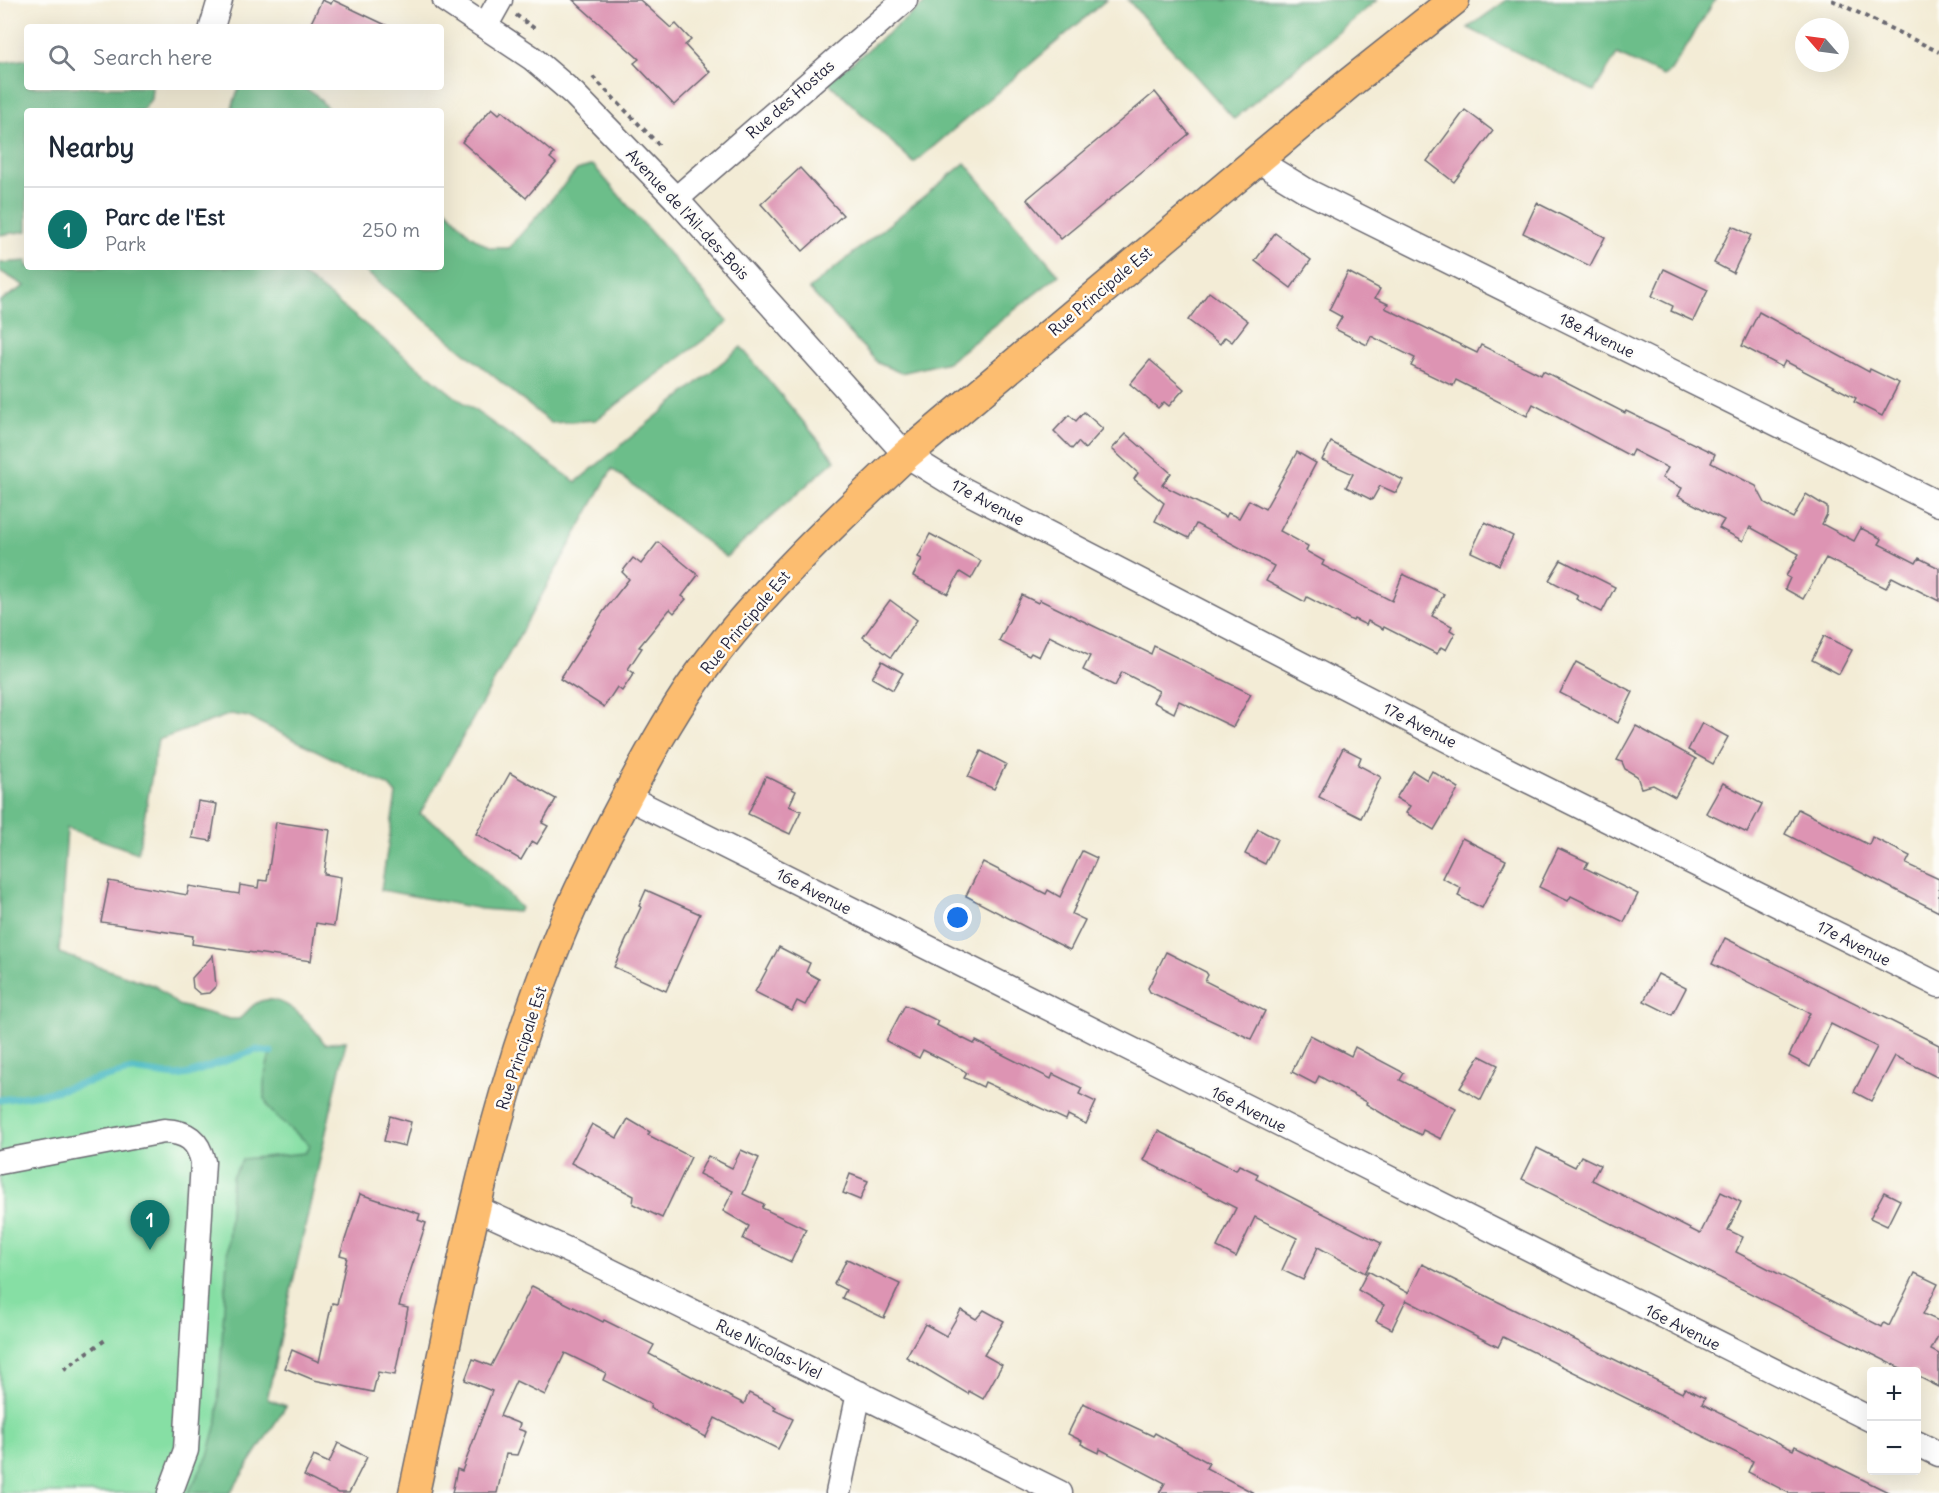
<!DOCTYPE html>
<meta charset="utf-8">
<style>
:root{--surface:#fff;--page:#f6f6f7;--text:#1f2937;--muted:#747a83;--line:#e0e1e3;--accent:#0f766e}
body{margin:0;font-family:Delius,sans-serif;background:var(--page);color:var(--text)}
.controls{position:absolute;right:18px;bottom:18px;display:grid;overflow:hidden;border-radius:6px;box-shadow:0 6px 24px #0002}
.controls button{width:54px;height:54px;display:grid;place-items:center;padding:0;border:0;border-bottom:2px solid var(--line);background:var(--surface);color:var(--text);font:30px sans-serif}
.compass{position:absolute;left:1795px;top:18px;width:54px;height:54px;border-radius:50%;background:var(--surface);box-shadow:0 6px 24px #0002;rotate:298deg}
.you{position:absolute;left:958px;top:918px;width:21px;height:21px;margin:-15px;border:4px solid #fff;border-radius:50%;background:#1a73e8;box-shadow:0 0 0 9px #1a73e833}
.badge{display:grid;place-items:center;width:39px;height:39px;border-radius:50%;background:var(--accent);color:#fff;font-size:20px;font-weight:700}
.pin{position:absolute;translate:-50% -50px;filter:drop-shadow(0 2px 3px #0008)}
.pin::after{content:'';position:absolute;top:32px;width:21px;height:18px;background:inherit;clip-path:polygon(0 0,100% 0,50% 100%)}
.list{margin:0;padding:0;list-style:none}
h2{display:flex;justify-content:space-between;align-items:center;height:78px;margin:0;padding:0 24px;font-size:26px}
h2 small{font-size:20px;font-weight:400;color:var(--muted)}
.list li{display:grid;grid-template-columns:39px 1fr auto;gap:18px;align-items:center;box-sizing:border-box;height:84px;padding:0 24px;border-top:2px solid var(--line)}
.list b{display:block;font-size:22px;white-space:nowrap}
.list p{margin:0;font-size:20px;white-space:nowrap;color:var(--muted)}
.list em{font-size:20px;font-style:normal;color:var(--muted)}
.icon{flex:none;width:33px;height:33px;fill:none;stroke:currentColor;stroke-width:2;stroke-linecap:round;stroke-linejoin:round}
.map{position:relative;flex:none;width:1939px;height:1493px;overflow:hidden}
.search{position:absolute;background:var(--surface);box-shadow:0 6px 24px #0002;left:24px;top:24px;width:420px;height:66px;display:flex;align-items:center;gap:15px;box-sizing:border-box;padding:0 21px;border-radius:6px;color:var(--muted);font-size:22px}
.panel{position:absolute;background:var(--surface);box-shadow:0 6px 24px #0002;left:24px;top:108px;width:420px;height:162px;border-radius:6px}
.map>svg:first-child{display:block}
.green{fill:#86dfa4;stroke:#548070;stroke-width:1.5}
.forest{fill:#6cbe8a;stroke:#477062;stroke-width:1.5}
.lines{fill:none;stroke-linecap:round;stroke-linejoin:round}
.stream{stroke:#4dbbc4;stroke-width:7}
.building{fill:#dd94b3}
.minor-casing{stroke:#6b6971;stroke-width:27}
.major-casing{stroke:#6b6971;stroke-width:33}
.path{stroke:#6b6971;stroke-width:4;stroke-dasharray:4.5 4.5;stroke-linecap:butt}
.minor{stroke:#fff;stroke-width:24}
.major{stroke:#fcbd6f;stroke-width:30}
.labels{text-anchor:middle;stroke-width:5;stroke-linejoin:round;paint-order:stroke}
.street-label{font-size:16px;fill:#22223b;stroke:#fdfcf7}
</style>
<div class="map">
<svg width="1939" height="1493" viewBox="0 0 1939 1493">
<rect width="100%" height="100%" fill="#fdfcf7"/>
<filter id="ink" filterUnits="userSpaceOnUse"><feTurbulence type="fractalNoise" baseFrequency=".0167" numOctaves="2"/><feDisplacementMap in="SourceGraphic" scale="12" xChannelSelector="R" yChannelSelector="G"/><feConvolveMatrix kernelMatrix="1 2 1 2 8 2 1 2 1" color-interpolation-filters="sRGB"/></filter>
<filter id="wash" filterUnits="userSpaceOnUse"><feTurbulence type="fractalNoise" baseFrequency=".008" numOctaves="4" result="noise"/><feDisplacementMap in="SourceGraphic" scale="24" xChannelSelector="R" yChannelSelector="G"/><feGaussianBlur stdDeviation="1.35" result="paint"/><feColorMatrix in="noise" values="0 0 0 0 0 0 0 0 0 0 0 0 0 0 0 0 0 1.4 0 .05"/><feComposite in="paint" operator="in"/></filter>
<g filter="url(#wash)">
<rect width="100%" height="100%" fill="#f3ecd6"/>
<!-- green -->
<polygon class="green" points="346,1041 267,1399 286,1406 230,1493 0,1493 0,1100 47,1093 132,1070 176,1076 256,1050 271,1052"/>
<!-- forest -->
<g class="forest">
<polygon points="929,0 1106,0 914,163 828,82"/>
<polygon points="1128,0 1377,0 1234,119"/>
<polygon points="1507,0 1715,0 1671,71 1663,76 1617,54 1594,91 1468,28"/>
<polygon points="27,59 27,87 152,87 151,99 142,111 27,111 27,231 0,235 0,63"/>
<polygon points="239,87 301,87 315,94 330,111 231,111"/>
<polygon points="965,163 1059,275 948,362 901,373 878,363 809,289"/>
<polygon points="593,165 728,322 596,420 551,423 360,267 441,267 441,203 470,235 490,248 509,248 577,170"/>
<path d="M27 261V267H288L311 281 453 395 576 482 741 347 835 460 726 557 612 469 420 814 453 835 521 908 518 912 482 909 381 890 396 794 389 786 248 717 231 714 158 740 138 853 67 828 59 953 155 986 178 1005 230 1019H239C247 1013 254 1001 265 1000 290 997 313 1027 325 1044L346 1041 267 1399 286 1406 230 1493H188L208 1456 217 1423 232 1177 243 1159 305 1153 310 1145C272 1113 252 1109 271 1052L256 1050 189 1074 176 1076 132 1070 47 1093 0 1100V301L25 286 0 271V263Z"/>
</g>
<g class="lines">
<!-- stream -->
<polyline class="stream" points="0,1100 47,1093 132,1070 176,1076 189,1074 256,1050 271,1052"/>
</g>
<g id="blocks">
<!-- building -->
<g class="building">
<polygon points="322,0 331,4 333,0 390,27 309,27"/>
<polygon points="573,0 640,0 671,28 676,24 691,40 685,45 710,72 674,105 634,63 639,59"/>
<polygon points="1155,92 1189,134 1061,239 1027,199"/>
<polygon points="492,108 499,114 502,111 554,154 550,158 556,163 526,198 462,142"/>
<polygon points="1465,110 1493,131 1454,182 1427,161"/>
<polygon points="800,168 843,215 803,251 761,204"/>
<polygon points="1537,203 1605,237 1590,266 1523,233"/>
<polygon points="1732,226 1751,235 1733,273 1714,263"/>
<polygon points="1275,233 1311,260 1291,288 1255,261"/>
<polygon points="1664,269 1708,290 1693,321 1671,311 1673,306 1652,296"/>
<polygon points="1348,272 1380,289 1375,298 1388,304 1385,308 1477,353 1481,345 1541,375 1543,371 1625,413 1626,411 1715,454 1711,463 1756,486 1765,503 1793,518 1806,494 1827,507 1827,514 1822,524 1854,541 1861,528 1882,539 1879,544 1916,563 1919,558 1939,568 1939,601 1892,577 1886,588 1826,558 1803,599 1785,589 1790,578 1786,576 1799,554 1750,527 1743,541 1719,528 1724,520 1678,496 1682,488 1662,478 1668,468 1633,450 1630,456 1533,404 1527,416 1456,380 1453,386 1411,366 1415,358 1371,336 1367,345 1335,329 1342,317 1329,310"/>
<polygon points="1209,292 1248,321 1232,342 1225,337 1220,344 1188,320"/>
<polygon points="1759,312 1869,372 1870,369 1899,383 1882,416 1854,402 1856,398 1785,361 1782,367 1742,346"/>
<polygon points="1150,360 1184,389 1169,406 1164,402 1158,408 1130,384"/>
<polygon points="1084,412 1103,429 1085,449 1078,442 1072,449 1054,431 1069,415 1076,421"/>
<polygon points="1126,434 1171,473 1162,485 1226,517 1228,513 1239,518 1249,500 1265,509 1297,452 1316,463 1280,531 1308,546 1306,551 1324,561 1322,565 1392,601 1403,574 1444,594 1432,616 1452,626 1450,630 1455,633 1446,650 1441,647 1437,654 1384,627 1383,629 1368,621 1366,625 1354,619 1353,621 1307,597 1305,602 1266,581 1274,566 1196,524 1189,538 1155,521 1164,503 1134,479 1138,473 1112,449"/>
<polygon points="1331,442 1403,480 1396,493 1380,486 1372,500 1346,487 1353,474 1322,460"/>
<polygon points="1485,522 1513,536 1499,565 1471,552"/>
<polygon points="930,534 981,561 971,579 960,572 948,594 913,576 922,559 918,557"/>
<polygon points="658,542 698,575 682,596 686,599 674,613 670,609 639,647 642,648 628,669 634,673 622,691 617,687 604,707 560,679 603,612 629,579 622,572 633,558 641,564"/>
<polygon points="1561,560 1615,587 1602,612 1576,599 1578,595 1549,580"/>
<polygon points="1022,595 1038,603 1040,600 1151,654 1154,646 1251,694 1233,727 1179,701 1174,713 1153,702 1159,691 1122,672 1115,686 1083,670 1090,656 1049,636 1039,657 1031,653 1029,656 999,641"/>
<polygon points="890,600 917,620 891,657 863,637"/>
<polygon points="1824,636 1852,650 1839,674 1812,660"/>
<polygon points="882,661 903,673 893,690 872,678"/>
<polygon points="1576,662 1633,692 1618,723 1560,693"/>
<polygon points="1702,723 1728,737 1713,764 1688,750"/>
<polygon points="1636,726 1696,759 1675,797 1653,785 1641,788 1637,776 1625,769 1622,762 1617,760"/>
<polygon points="1343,748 1361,757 1358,765 1381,777 1361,818 1319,797"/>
<polygon points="981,751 1006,764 994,789 968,777"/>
<polygon points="1413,771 1427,780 1432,771 1459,788 1434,830 1406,813 1410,806 1396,798"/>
<polygon points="510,773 556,799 542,823 548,826 537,844 532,841 521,860 476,834"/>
<polygon points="766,776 796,791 789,806 801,811 790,834 748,814"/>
<polygon points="1723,783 1762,804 1747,833 1706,813"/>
<polygon points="198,801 217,804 211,841 192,838"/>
<polygon points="1798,809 1869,845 1872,837 1910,856 1906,864 1939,879 1939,912 1785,834"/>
<polygon points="276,822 330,830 324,874 341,877 334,926 316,923 311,961 192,944 193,936 101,922 109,881 187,895 189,886 239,894 240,885 258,888 259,880 267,881"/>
<polygon points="1258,829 1277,839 1265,864 1245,854"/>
<polygon points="1462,838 1506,860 1482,908 1458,896 1461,888 1442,878"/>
<polygon points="1558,848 1588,862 1585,868 1638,894 1624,922 1571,896 1568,901 1539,887"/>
<polygon points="1082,851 1097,858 1072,914 1085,920 1070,950 966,896 983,862 1046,894 1048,890 1060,897"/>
<polygon points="646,890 700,914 666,991 614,967 641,907 639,906"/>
<polygon points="1725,938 1939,1045 1939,1078 1895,1056 1871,1101 1854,1092 1877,1047 1831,1024 1810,1067 1789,1056 1810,1013 1712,964"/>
<polygon points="779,947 810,963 806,972 819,979 805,1005 797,1001 792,1011 755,992"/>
<polygon points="1166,952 1206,972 1208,975 1205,981 1265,1011 1251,1039 1150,992 1148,988"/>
<polygon points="213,955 216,986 209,993 200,994 193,988 192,978"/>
<polygon points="1658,974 1686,988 1672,1015 1644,1001"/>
<polygon points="905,1005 938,1021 936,1025 974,1044 976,1041 1051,1079 1053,1074 1082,1088 1079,1094 1096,1102 1086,1124 1068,1115 1066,1120 985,1082 983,1087 964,1078 967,1073 961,1069 923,1050 919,1058 886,1041"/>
<polygon points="1310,1035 1351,1056 1355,1047 1404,1073 1400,1080 1456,1109 1441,1139 1423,1130 1421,1135 1403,1126 1366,1104 1367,1102 1319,1076 1315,1084 1292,1072"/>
<polygon points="1480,1056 1498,1065 1481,1100 1460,1088"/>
<polygon points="390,1116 411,1122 405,1146 384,1141"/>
<polygon points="628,1119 650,1132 648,1135 691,1157 662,1218 633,1204 634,1196 571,1163 592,1124 617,1138"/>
<polygon points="1158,1131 1236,1170 1239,1165 1258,1174 1256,1179 1381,1243 1365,1273 1318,1247 1303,1280 1282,1270 1297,1238 1255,1217 1236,1257 1217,1247 1236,1208 1143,1160"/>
<polygon points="1537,1148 1575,1167 1581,1156 1600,1165 1592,1180 1700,1234 1721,1192 1741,1202 1728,1230 1743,1237 1736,1252 1882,1327 1884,1323 1889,1326 1915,1273 1938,1284 1923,1314 1939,1321 1939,1334 1931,1350 1939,1354 1939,1387 1917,1376 1917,1371 1908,1371 1896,1366 1522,1179"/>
<polygon points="741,1150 759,1158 743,1194 764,1204 762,1208 806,1229 791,1262 743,1239 749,1226 723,1211 733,1191 699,1174 708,1156 732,1168"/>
<polygon points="850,1174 868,1181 860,1200 843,1193"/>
<polygon points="1884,1192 1900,1200 1887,1226 1870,1218"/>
<polygon points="360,1194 420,1214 418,1220 426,1223 399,1306 408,1308 395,1375 378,1372 373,1392 314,1380 285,1368 292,1350 319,1362 332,1303 337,1304 347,1257 340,1255"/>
<polygon points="847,1259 900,1284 884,1318 842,1298 846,1290 834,1284"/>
<polygon points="1422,1264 1682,1393 1685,1388 1705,1398 1702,1404 1793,1450 1795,1446 1890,1493 1789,1493 1748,1472 1753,1461 1503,1337 1498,1347 1406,1300 1392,1329 1376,1321 1384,1305 1358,1290 1368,1271 1408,1293"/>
<polygon points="532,1286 603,1322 604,1320 654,1345 649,1354 744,1404 749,1393 776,1407 774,1410 793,1419 778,1449 715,1418 706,1437 650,1408 651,1404 603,1380 606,1373 565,1353 545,1395 516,1381 500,1416 520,1424 518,1429 526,1432 517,1455 506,1454 497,1493 452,1493 457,1469 462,1471 492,1391 465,1380 473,1359 491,1366"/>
<polygon points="961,1310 976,1319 984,1310 1004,1321 984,1355 1002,1365 983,1399 969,1391 968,1394 906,1357 925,1324 946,1336"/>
<polygon points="1083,1403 1153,1436 1155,1433 1209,1463 1206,1468 1254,1493 1159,1493 1165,1483 1100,1449 1099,1453 1081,1444 1082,1441 1068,1434"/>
<polygon points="338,1443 367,1457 349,1493 338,1493 304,1476 314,1456 329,1463"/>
</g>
</g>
</g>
<g filter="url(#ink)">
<use href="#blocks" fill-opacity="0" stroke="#6b6971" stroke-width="1.5"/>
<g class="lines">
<!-- minor casing -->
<g class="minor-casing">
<g id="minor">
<polyline points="445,0 532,58 574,94 676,199 906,455 958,487 1475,754 1939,985"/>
<polyline points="486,25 500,0"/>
<polyline points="212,27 220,0"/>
<polyline points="1259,158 1271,169 1307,191 1939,504"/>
<polyline points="676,199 905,0"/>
<polyline points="627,797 1872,1420"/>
<path d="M0 1162 164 1131C187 1132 198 1140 203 1162L186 1450 170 1493"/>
<polyline points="476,1208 572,1252 1060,1493"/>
<polyline points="1916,1443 1939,1454"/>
<polyline points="838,1493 859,1393"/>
</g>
</g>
<!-- major casing -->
<g class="major-casing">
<path id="major" d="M414 1493C454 1307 486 1116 558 939 578 890 602 843 627 796 652 749 678 702 710 660 768 585 837 520 906 455L1347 85 1454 0"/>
</g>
<!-- path -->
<g class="path">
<polyline points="1832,0 1939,52"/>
<polyline points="516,15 534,28"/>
<polyline points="593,77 659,145"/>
<polyline points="64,1369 108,1338"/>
</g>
<!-- minor -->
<use href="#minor" class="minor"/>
<!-- major -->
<use href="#major" class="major"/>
</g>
</g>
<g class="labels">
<!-- street labels -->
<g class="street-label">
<text transform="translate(790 99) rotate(-41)" y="6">Rue des Hostas</text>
<text transform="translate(688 214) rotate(47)" y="6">Avenue de l'Ail-des-Bois</text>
<text transform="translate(1100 291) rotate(-40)" y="6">Rue Principale Est</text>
<text transform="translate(1597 335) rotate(26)" y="6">18e Avenue</text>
<text transform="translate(988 502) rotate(28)" y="6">17e Avenue</text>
<text transform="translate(745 622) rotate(-50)" y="6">Rue Principale Est</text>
<text transform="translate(1420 725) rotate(27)" y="6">17e Avenue</text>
<text transform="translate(814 891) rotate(27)" y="6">16e Avenue</text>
<text transform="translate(1854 943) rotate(27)" y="6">17e Avenue</text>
<text transform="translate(521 1048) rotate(-72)" y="6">Rue Principale Est</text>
<text transform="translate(1249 1109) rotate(27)" y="6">16e Avenue</text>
<text transform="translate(1683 1327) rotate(27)" y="6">16e Avenue</text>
<text transform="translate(769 1349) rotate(26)" y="6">Rue Nicolas-Viel</text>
</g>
</g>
</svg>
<div class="controls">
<button>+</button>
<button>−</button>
</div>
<svg class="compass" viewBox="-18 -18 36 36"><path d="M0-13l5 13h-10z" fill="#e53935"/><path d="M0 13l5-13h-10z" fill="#747a83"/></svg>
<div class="you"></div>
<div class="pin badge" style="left:150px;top:1250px">1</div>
<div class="search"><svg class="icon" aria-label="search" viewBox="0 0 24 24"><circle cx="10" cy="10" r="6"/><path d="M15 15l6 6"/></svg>Search here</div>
<section class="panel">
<h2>Nearby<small></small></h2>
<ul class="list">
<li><span class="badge">1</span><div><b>Parc de l'Est</b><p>Park</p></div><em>250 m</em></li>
</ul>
</section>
</div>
